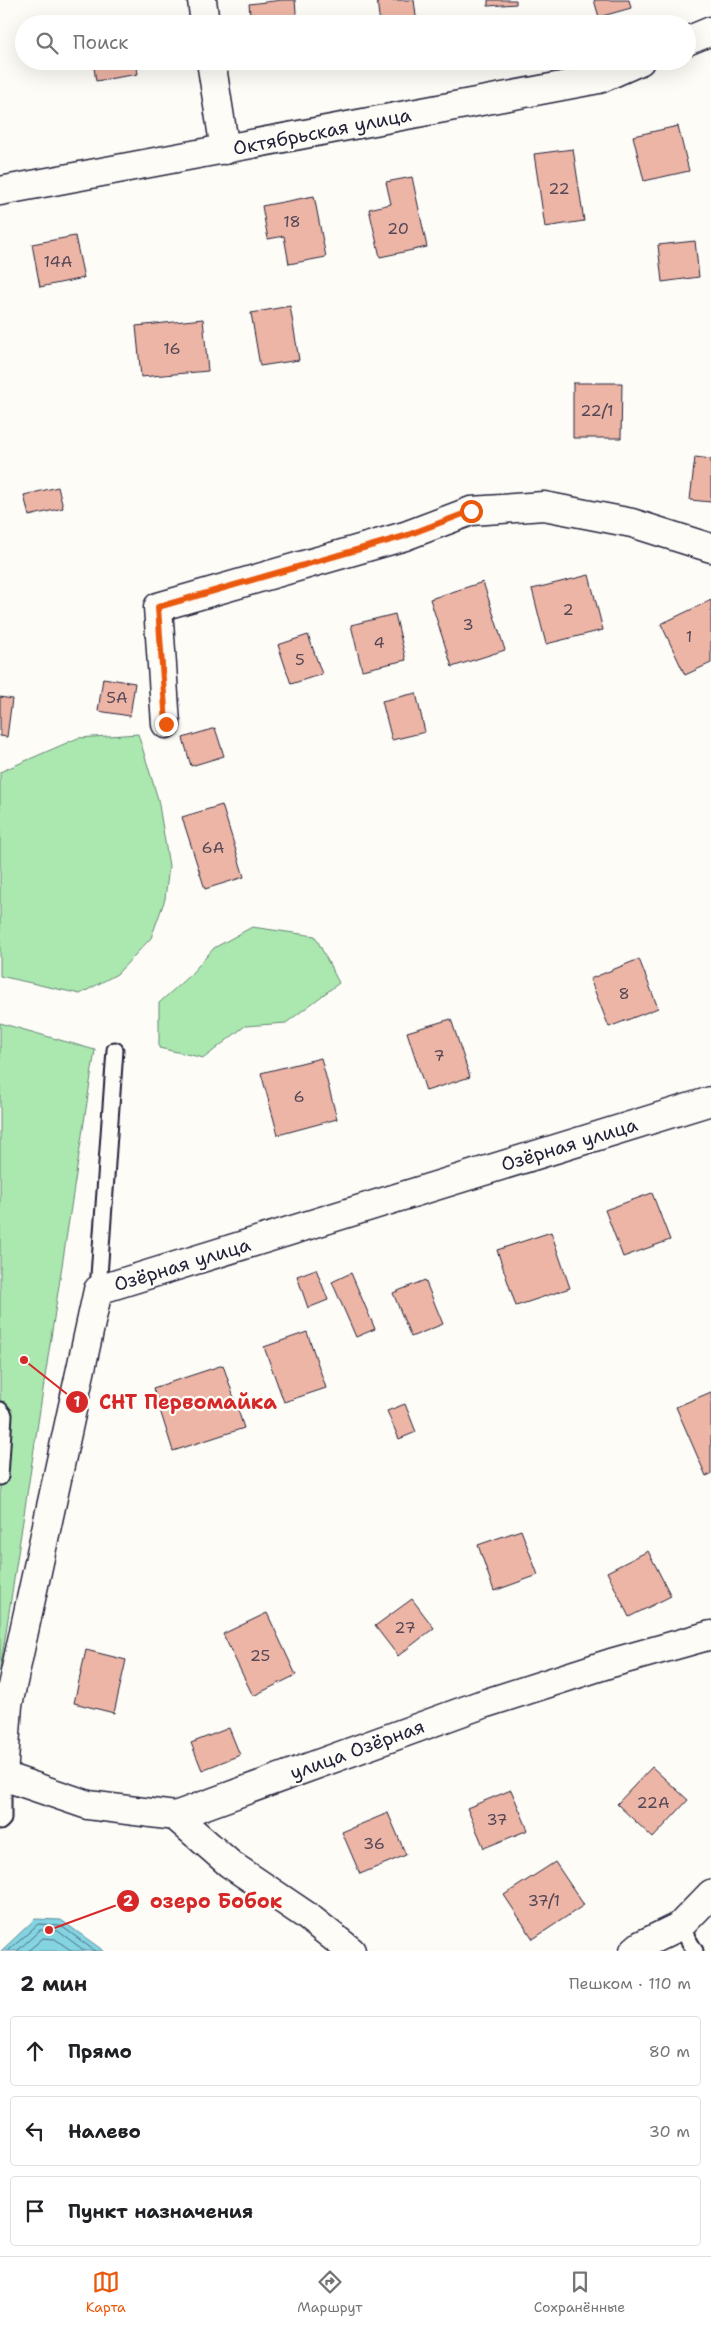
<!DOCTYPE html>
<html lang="ru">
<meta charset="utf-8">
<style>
:root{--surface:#fff;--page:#f2f2f2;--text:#202124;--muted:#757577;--line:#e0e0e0;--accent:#ea580c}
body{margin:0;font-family:"Shantell Sans",sans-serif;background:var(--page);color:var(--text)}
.stop{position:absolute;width:15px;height:15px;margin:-11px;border:4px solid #ea580c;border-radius:50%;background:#fff}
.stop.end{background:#ea580c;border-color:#fff;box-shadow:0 1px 5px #0008}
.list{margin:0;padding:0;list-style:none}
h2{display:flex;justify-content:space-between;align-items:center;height:65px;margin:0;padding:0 20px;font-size:21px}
h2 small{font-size:16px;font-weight:400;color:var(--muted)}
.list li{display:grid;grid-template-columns:32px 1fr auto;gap:15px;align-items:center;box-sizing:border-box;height:70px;margin:0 10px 10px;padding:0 10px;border:1px solid var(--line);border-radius:5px}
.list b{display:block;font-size:19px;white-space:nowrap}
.list em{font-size:16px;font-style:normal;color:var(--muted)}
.icon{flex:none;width:28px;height:28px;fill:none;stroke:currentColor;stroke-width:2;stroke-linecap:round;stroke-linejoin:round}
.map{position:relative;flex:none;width:711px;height:1951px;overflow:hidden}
.search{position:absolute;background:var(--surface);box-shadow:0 5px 20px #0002;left:15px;right:15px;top:15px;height:55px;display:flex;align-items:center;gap:12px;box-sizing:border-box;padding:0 18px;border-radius:28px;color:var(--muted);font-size:19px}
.sheet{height:305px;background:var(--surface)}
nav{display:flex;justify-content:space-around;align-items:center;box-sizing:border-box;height:70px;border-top:1px solid var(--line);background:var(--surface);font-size:14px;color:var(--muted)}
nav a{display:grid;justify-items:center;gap:2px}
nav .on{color:var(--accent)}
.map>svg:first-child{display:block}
.green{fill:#abe8af;stroke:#668575}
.water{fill:#85d4e2;stroke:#5d8d9f}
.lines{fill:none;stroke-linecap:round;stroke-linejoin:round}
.shore{stroke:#4a697e;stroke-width:1}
.building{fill:#edb5a5;stroke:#22223b}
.lane-casing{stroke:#22223b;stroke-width:19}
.street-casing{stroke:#22223b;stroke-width:31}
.secondary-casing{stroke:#22223b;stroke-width:31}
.lane{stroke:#fdfcf7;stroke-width:15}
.street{stroke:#fdfcf7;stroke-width:28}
.secondary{stroke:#fdfcf7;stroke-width:28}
.route{stroke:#ea580c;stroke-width:6}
.labels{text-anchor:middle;stroke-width:4.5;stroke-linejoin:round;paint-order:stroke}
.number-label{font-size:16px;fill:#554756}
.street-label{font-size:19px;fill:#22223b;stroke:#fdfcf7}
.leader{fill:none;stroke:#d62828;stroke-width:2}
.callout-dot{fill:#d62828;stroke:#fdfcf7;stroke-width:2}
.mark-label{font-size:15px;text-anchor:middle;font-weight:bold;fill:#fff}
.callout-label{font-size:20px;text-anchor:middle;font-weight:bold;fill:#d62828;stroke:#fdfcf7;stroke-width:4.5;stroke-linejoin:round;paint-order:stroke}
</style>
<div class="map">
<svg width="711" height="1951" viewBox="0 0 711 1951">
<rect width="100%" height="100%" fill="#fdfcf7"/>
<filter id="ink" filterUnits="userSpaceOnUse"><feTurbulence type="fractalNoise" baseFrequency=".02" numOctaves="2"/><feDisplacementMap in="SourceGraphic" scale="10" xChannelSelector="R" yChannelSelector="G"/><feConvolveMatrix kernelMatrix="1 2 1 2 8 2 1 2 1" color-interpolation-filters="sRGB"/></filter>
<g filter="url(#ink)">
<!-- green -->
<g class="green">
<polygon points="138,734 158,799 169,866 165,899 151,938 117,974 80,994 0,976 0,772 78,738"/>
<polygon points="252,927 315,936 339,983 286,1023 245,1026 204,1058 159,1048 159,1003 191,974 214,948"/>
<polygon points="0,1023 95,1050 0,1671"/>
</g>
<!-- water -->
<polygon class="water" points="35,1919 61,1920 104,1951 1,1951"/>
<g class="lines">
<!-- shore -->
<g class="shore">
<polyline points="8,1951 38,1924 60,1925 95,1951"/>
<polyline points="17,1951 40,1930 58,1931 85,1951"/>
<polyline points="28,1951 43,1938 55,1939 72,1951"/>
</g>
</g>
<!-- building -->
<g class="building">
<polygon points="282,0 295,0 297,24 251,24 249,4"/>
<polygon points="377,0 414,0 417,24 380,24"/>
<polygon points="488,0 516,0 516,4 488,6"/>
<polygon points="594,0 629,0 631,8 599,17"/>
<polygon points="93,61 136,61 138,74 96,81"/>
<polygon points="678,126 689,171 644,181 633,136"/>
<polygon points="573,149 584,221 545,227 534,154"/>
<polygon points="412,177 427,247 380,257 369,209 391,204 386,182"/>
<polygon points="314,196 326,257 289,264 284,236 268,239 262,206"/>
<polygon points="75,236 84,278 40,287 32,244"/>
<polygon points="695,241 699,277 662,282 658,245"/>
<polygon points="290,306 299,360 260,366 251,313"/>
<polygon points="203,319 208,371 141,377 136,326"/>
<polygon points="573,383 622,383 621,438 573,438"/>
<polygon points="695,457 711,459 711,502 690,500"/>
<polygon points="58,487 63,508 29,516 24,495"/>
<polygon points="589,575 603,630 546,644 532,589"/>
<polygon points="483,582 505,650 452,667 430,599"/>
<polygon points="711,600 711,663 685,675 661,624"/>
<polygon points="395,614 406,660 362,670 351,625"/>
<polygon points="308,635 322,674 291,684 278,645"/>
<polygon points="103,678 135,683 130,716 98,711"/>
<polygon points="416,693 425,732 392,740 382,701"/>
<polygon points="0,697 12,699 7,737 0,736"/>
<polygon points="215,728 224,756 191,766 183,738"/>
<polygon points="222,805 244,877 205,889 182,817"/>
<polygon points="639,959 658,1008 609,1027 590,979"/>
<polygon points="451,1019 470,1077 426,1091 407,1032"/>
<polygon points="321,1058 337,1119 278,1135 261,1073"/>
<polygon points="652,1193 670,1240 623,1257 605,1210"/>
<polygon points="551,1232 570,1288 516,1306 497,1250"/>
<polygon points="316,1269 328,1300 308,1308 297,1276"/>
<polygon points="351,1273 375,1329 356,1337 332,1282"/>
<polygon points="425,1280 443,1324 411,1337 393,1293"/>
<polygon points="307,1332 326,1388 284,1402 264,1347"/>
<polygon points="223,1365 244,1428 173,1451 153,1388"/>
<polygon points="711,1392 711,1474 706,1476 676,1407"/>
<polygon points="405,1404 416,1432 399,1439 387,1411"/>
<polygon points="521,1530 538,1575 494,1591 478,1545"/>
<polygon points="648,1551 671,1596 629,1617 607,1572"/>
<polygon points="412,1599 434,1628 398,1656 375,1626"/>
<polygon points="267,1613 296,1675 253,1696 223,1634"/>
<polygon points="86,1650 126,1660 114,1713 74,1703"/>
<polygon points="229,1728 240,1755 202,1770 191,1743"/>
<polygon points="652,1767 688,1800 653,1838 617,1804"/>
<polygon points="511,1790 528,1830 484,1848 467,1808"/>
<polygon points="388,1813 406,1855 360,1874 342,1832"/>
<polygon points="555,1862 584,1905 533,1939 504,1895"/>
</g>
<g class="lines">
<!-- lane casing -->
<g class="lane-casing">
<g id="lane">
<polyline points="98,1290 115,1050"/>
<polyline points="0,1410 4,1415 0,1477"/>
<polyline points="0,1822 3,1819 3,1776"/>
<polyline points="680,1926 695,1951"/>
</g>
</g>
<!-- street casing -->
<g class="street-casing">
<g id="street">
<polyline points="202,0 205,24"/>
<polyline points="687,41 711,31"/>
<polyline points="211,61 225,150"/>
<polyline points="0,191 599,79 640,61"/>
<polyline points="166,724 158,607 405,536 471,511 544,506 632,523 711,548"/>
<polyline points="3,1776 88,1805 175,1816 480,1705 611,1663 711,1635"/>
<polyline points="175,1816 230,1864 307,1916 351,1951"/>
<polyline points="634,1951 641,1945 680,1926 711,1894"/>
</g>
</g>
<!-- secondary casing -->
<g class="secondary-casing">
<polyline id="secondary" points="3,1776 8,1705 98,1290 711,1101"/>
</g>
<!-- lane -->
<use href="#lane" class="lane"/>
<!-- street -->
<use href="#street" class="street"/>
<!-- secondary -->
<use href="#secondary" class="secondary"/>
</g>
</g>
<g class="lines" filter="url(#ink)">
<!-- route -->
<polyline class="route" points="166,724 158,607 405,536 471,511"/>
</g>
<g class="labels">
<!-- number labels -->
<g class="number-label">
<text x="559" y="194">22</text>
<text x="292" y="227">18</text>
<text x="398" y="234">20</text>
<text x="58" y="267">14А</text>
<text x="172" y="354">16</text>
<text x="597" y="416">22/1</text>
<text x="568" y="615">2</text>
<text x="468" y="630">3</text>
<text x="689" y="642">1</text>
<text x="379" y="648">4</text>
<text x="300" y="665">5</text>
<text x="117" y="703">5А</text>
<text x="213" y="853">6А</text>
<text x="624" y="999">8</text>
<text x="439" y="1061">7</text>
<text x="299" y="1102">6</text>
<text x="405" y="1633">27</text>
<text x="260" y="1661">25</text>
<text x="653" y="1808">22А</text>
<text x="497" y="1825">37</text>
<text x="374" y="1849">36</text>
<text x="544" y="1906">37/1</text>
</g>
<!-- street labels -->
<g class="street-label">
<text transform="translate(322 131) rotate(-11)" y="7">Октябрьская улица</text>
<text transform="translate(569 1144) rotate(-17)" y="7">Озёрная улица</text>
<text transform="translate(182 1264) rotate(-17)" y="7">Озёрная улица</text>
<text transform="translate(357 1749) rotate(-20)" y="7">улица Озёрная</text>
</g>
</g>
<!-- callouts -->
<path class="leader" d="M24 1360L77 1402M49 1930L128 1901"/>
<g class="callout-dot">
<circle cx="24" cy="1360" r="5"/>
<circle cx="49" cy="1930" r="5"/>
<circle cx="77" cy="1402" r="12"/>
<circle cx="128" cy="1901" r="12"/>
</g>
<g class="mark-label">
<text x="77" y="1407">1</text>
<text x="128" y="1906">2</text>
</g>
<g class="callout-label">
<text x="188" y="1409">СНТ Первомайка</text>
<text x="216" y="1908">озеро Бобок</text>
</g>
</svg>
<div class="stop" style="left:471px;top:511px"></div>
<div class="stop end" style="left:166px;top:724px"></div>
<div class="search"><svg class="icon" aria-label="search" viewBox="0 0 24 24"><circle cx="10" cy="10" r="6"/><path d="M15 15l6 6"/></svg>Поиск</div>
</div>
<section class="sheet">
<h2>2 мин<small>Пешком · 110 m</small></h2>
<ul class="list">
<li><svg class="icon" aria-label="ahead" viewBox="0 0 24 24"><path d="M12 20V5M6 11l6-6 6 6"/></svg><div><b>Прямо</b></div><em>80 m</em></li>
<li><svg class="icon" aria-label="left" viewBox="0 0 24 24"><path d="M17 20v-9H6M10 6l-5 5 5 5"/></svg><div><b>Налево</b></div><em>30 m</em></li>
<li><svg class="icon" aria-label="arrive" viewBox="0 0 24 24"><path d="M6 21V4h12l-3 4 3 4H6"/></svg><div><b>Пункт назначения</b></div></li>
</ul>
</section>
<nav>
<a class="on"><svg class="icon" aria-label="map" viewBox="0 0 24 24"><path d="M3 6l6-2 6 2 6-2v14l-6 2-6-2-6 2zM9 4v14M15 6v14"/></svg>Карта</a>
<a><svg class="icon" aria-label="directions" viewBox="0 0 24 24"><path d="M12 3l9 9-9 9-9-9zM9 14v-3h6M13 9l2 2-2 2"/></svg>Маршрут</a>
<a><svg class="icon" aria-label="saved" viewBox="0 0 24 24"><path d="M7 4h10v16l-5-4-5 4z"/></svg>Сохранённые</a>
</nav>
